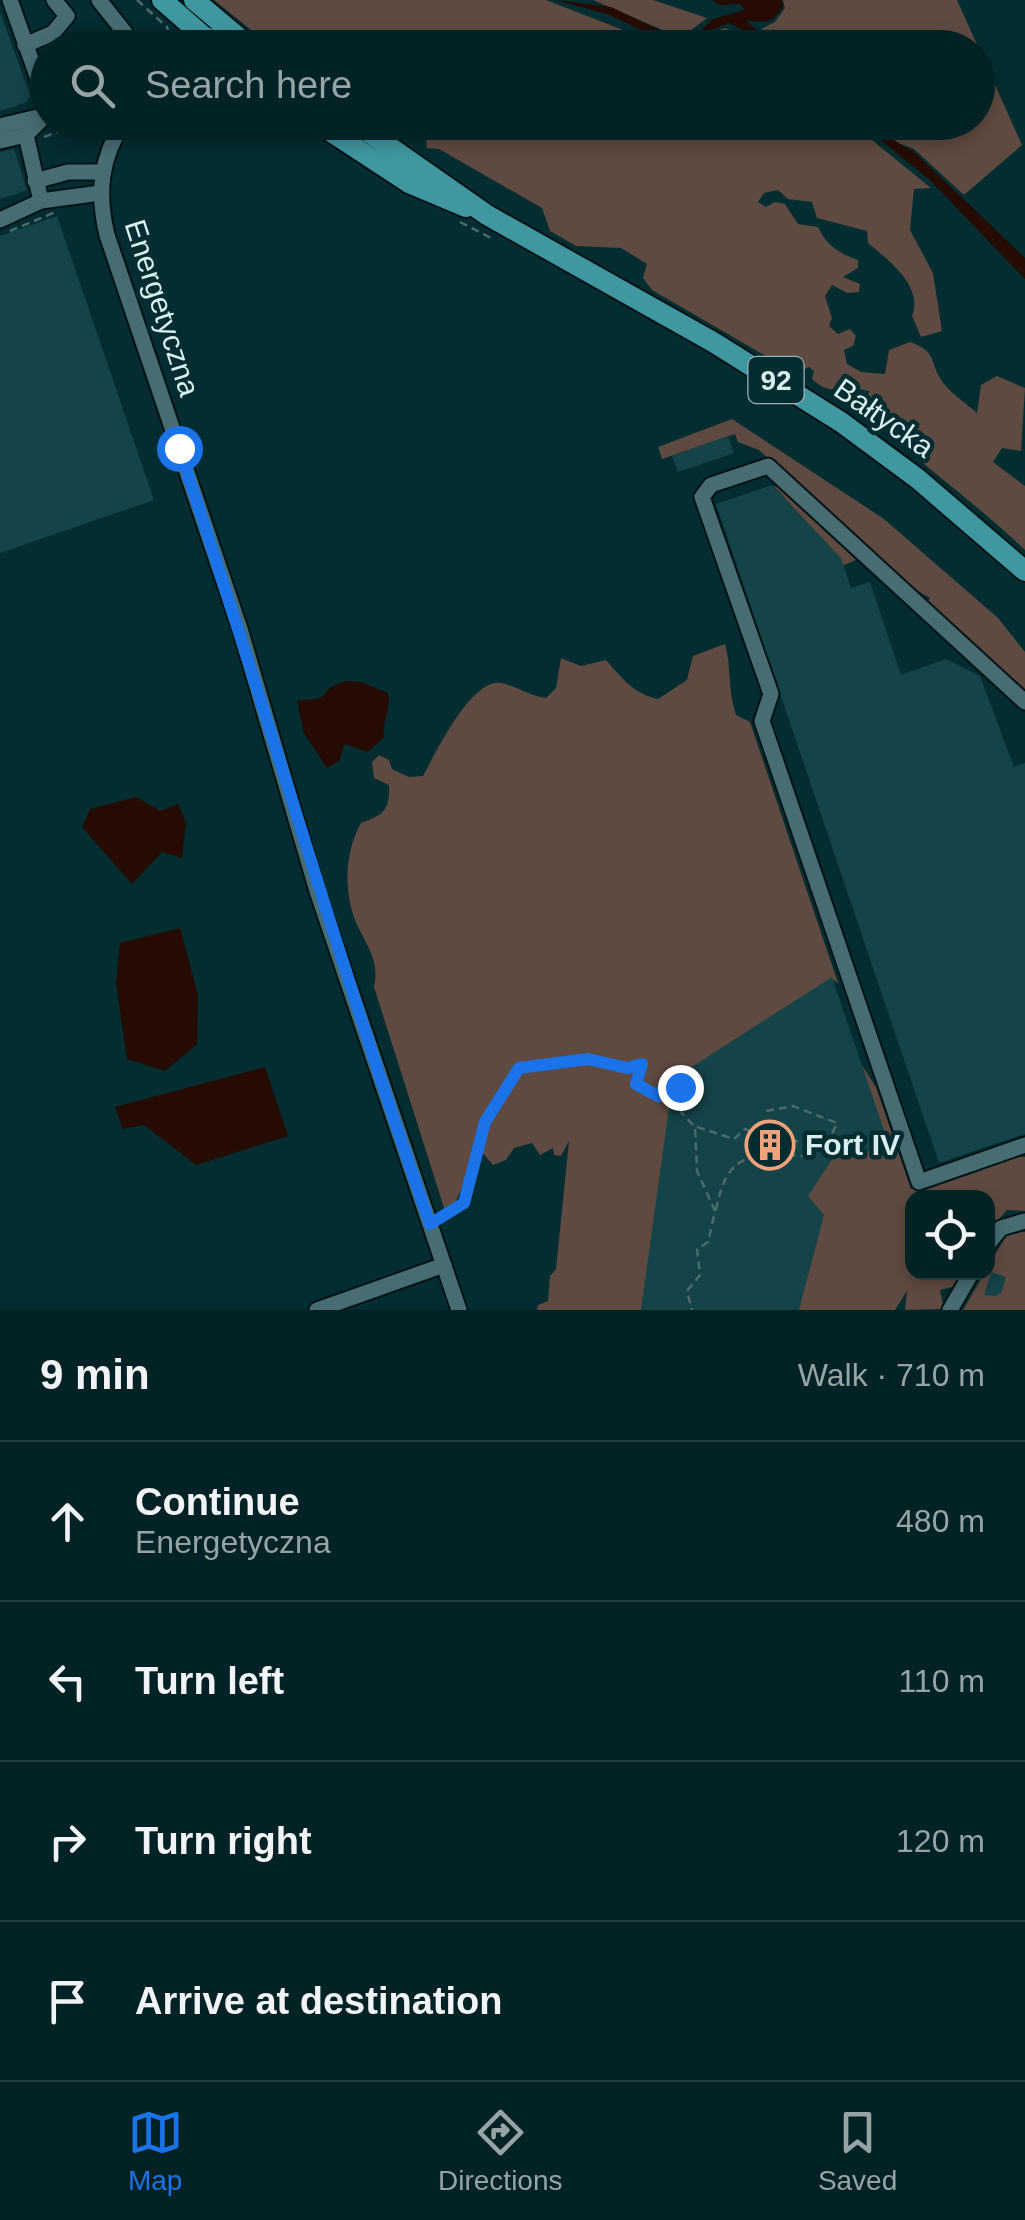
<!DOCTYPE html>
<meta charset="utf-8">
<style>
:root{--surface:#032225;--page:#0d2a2d;--text:#f1f3f6;--muted:#97a4a7;--line:#243f42;--accent:#1a73e8}
body{margin:0;font-family:Arial,sans-serif;background:var(--page);color:var(--text)}
.controls{position:absolute;right:30px;bottom:30px;display:grid;overflow:hidden;border-radius:20px;box-shadow:0 5px 15px #0003}
.controls button{width:90px;height:90px;display:grid;place-items:center;padding:0;border:0;border-bottom:2px solid var(--line);background:var(--surface);color:var(--text);font:50px sans-serif}
.stop{position:absolute;width:30px;height:30px;margin:-22px;border:8px solid #1a73e8;border-radius:50%;background:#fff}
.stop.end{background:#1a73e8;border-color:#fff;box-shadow:0 2px 10px #0008}
.list{margin:0;padding:0;list-style:none}
h2{display:flex;justify-content:space-between;align-items:center;height:130px;margin:0;padding:0 40px;font-size:42px}
h2 small{font-size:32px;font-weight:400;color:var(--muted)}
.list li{display:grid;grid-template-columns:65px 1fr auto;gap:30px;align-items:center;box-sizing:border-box;height:160px;padding:0 40px;border-top:2px solid var(--line)}
.list b{display:block;font-size:38px;white-space:nowrap}
.list p{margin:0;font-size:32px;white-space:nowrap;color:var(--muted)}
.list em{font-size:32px;font-style:normal;color:var(--muted)}
.icon{flex:none;width:55px;height:55px;fill:none;stroke:currentColor;stroke-width:2;stroke-linecap:round;stroke-linejoin:round}
.map{position:relative;flex:none;width:1025px;height:1310px;overflow:hidden}
.search{position:absolute;background:var(--surface);box-shadow:0 5px 15px #0003;left:30px;right:30px;top:30px;height:110px;display:flex;align-items:center;gap:25px;box-sizing:border-box;padding:0 35px;border-radius:55px;color:var(--muted);font-size:38px}
.sheet{height:770px;background:var(--surface)}
nav{display:flex;justify-content:space-around;align-items:center;box-sizing:border-box;height:140px;border-top:2px solid var(--line);background:var(--surface);font-size:28px;color:var(--muted)}
nav a{display:grid;justify-items:center;gap:5px}
nav .on{color:var(--accent)}
.map>svg:first-child{display:block}
.green{fill:#5e4a40}
.water{fill:#250b01}
.building{fill:#144348}
.lines{fill:none;stroke-linecap:round;stroke-linejoin:round}
.minor-casing{stroke:#001417;stroke-width:19}
.major-casing{stroke:#001417;stroke-width:24}
.path{stroke:#496b6e;stroke-width:2.5;stroke-dasharray:8 5;stroke-linecap:butt}
.minor{stroke:#476d72;stroke-width:15}
.major{stroke:#4097a0;stroke-width:20}
.route{stroke:#1a73e8;stroke-width:12}
.labels{text-anchor:middle;stroke-width:9;stroke-linejoin:round;paint-order:stroke}
.shield{fill:#042d31;stroke:#99b3b6;stroke-width:2.5}
.shield-label{font-size:28px;font-weight:bold;fill:#d9edef}
.street-label{font-size:30px;fill:#d9edef;stroke:#042d31}
.poi-label{font-size:30px;font-weight:bold;fill:#d9edef;stroke:#042d31;text-anchor:start}
</style>
<div class="map">
<svg width="1025" height="1310" viewBox="0 0 1025 1310">
<rect width="100%" height="100%" fill="#042d31"/>
<!-- green -->
<g class="green">
<polygon points="214,0 546,0 667,47 272,47"/>
<polygon points="593,0 653,0 707,18 681,38"/>
<polygon points="783,0 957,0 1022,145 964,195 914,149 896,142 873,123 978,122 978,48 780,47 761,29 775,22 785,8"/>
<polygon points="725,28 753,39 754,47 702,47 713,32"/>
<path d="M402 123H851L931 188 914 189 910 230 933 273 942 331 921 337 912 316C924 286 888 260 868 243L867 231 817 218 812 202 788 199 778 190 764 193 758 202 766 207 775 202 785 204 798 224 818 227C826 245 840 254 858 260V268L843 277 860 284 859 292 847 293 832 285 825 296 832 318 829 326 838 334 850 329 856 336 853 346 844 350 847 364 861 372 885 374 889 350 910 342C937 352 929 359 940 378 947 391 966 403 977 413L981 385 997 376 1025 388 1021 451 1002 448 993 462 1025 486V550C974 501 912 459 865 410L869 391C845 385 831 398 812 379L814 371 809 367 795 373 652 290 643 278 647 264 621 248 576 246 550 231 542 208 439 149 427 148 425 130 418 123Z"/>
<polygon points="732,419 884,519 998,618 1025,652 1025,692 927,602 930,598 915,589 759,450 738,442 735,434 662,459 658,447"/>
<polygon points="774,486 780,486 856,560 844,565"/>
<path d="M725 644C732 670 727 686 736 715L750 722 838 983 831 979 859 1061 876 1087 911 1189 1009 1156 1025 1157V1211L1007 1210 988 1232V1198H912V1272L963 1273 956 1286 940 1290 944 1309 905 1310 907 1291 895 1310H537L538 1305 548 1301 550 1276 556 1269 569 1141 561 1156 554 1155 553 1148 540 1155 532 1143 514 1148 506 1160 493 1165 480 1150 453 1207 445 1211 374 987C380 959 366 946 356 922 343 891 345 851 361 823 384 815 390 810 389 785L374 778 372 762 379 755 389 760 392 769 409 777 423 776C436 753 471 678 501 683 517 686 529 696 546 698L556 688 561 658 581 666 606 660C621 677 635 695 658 699L687 680 693 656Z"/>
<polygon points="1020,1230 1025,1232 1025,1310 963,1310 1007,1234"/>
</g>
<!-- water -->
<g class="water">
<path d="M556 0 611 7 681 40 692 39 713 19 745 10 740 4 720 5 712 0H782L783 7C771 26 765 21 746 21L777 47H759L757 37 729 23 709 31 697 47H679L607 14Z"/>
<path d="M860 123C879 122 894 144 913 151L1025 258V279L930 180Z"/>
<path d="M345 681 361 682 388 693C391 712 382 720 384 737L368 752 345 744 339 761 327 768 304 733 297 701 321 698 331 687Z"/>
<polygon points="136,797 160,811 178,804 186,822 182,858 162,852 132,884 82,827 90,809"/>
<polygon points="180,928 198,995 197,1044 165,1071 127,1059 116,983 120,943"/>
<polygon points="265,1067 288,1136 196,1165 144,1125 123,1129 115,1107"/>
</g>
<!-- building -->
<g class="building">
<polygon points="0,12 30,95 27,102 0,111"/>
<polygon points="14,149 27,190 0,199 0,152"/>
<polygon points="57,216 154,500 0,553 0,236"/>
<polygon points="728,436 734,453 678,472 672,456"/>
<polygon points="772,485 841,558 851,588 870,582 901,675 946,659 980,676 1014,767 1025,763 1025,1134 939,1163 716,504"/>
<polygon points="832,977 886,1136 859,1159 836,1153 808,1196 824,1215 799,1310 641,1310 673,1079"/>
<polygon points="991,1272 1006,1277 1001,1293 995,1296 984,1295"/>
</g>
<g class="lines">
<!-- minor casing -->
<g class="minor-casing">
<g id="minor">
<polyline points="99,0 137,48"/>
<polyline points="25,45 53,33 67,16 54,0"/>
<path d="M176 48C196 29 217 35 241 43"/>
<path d="M124 122C100 158 97 194 107 235L241 632 317 891 459 1310"/>
<polyline points="0,126 46,115"/>
<polyline points="0,141 26,135 46,115 47,104 10,0"/>
<polyline points="35,181 68,172 103,172"/>
<polyline points="41,201 100,193"/>
<polyline points="0,220 41,201 26,135"/>
<polyline points="1025,702 768,466 711,485 702,497 771,694 762,721 919,1182 1025,1145"/>
<polyline points="988,1244 1001,1228 1025,1221"/>
<polyline points="317,1310 444,1265"/>
<polyline points="950,1310 972,1272"/>
</g>
</g>
<!-- major casing -->
<g class="major-casing">
<g id="major">
<polyline points="162,0 217,48"/>
<polyline points="194,0 251,48"/>
<polyline points="316,122 409,183 466,207"/>
<polyline points="354,122 487,215 713,342 841,422 918,479 1025,571"/>
</g>
</g>
<!-- path -->
<g class="path">
<polyline points="137,0 167,27 169,35"/>
<polyline points="291,122 302,130"/>
<polyline points="44,137 60,131"/>
<polyline points="460,222 491,238"/>
<polyline points="10,231 58,211"/>
<polyline points="697,1127 734,1139 745,1129 760,1135 773,1129 811,1149"/>
<path d="M716 1210C727 1152 750 1153 803 1156L833 1132 837 1123 793 1106 761 1112"/>
<polyline points="441,1220 465,1203 485,1122 519,1068 589,1059 627,1068 642,1064 636,1084 658,1096 671,1079 680,1087 681,1112 695,1127 697,1171 715,1211 708,1242 697,1249 700,1275 687,1291 692,1310"/>
</g>
<!-- minor -->
<use href="#minor" class="minor"/>
<!-- major -->
<use href="#major" class="major"/>
</g>
<g class="lines">
<!-- route -->
<path class="route" d="M179 448C266 706 340 968 430 1224L464 1203 485 1122 519 1068 588 1059 627 1068 642 1064 636 1084 658 1096 671 1079 680 1087"/>
</g>
<!-- icons -->
<defs>
<g id="building-ring" transform="scale(2.5)"><circle r="9.5" fill="#042d31" stroke="#f1a27b" stroke-width="1.5"/><path d="M-4-6H4V6H1V3H-1V6H-4ZM-2.5-4.3h1.7v1.8h-1.7ZM.8-4.3h1.7v1.8H.8ZM-2.5-1h1.7V.8h-1.7ZM.8-1h1.7V.8H.8Z" fill="#f1a27b"/></g>
</defs>
<g fill-rule="evenodd">
<use href="#building-ring" x="770" y="1145"/>
</g>
<g class="labels">
<!-- shield labels -->
<rect class="shield" x="748.5" y="357" width="55" height="46" rx="8"/>
<g class="shield-label">
<text x="776" y="390">92</text>
</g>
<!-- street labels -->
<g class="street-label">
<text transform="translate(162 308) rotate(72)" y="10">Energetyczna</text>
<text transform="translate(884 418) rotate(35)" y="10">Bałtycka</text>
</g>
<!-- poi labels -->
<g class="poi-label">
<text x="805" y="1155">Fort IV</text>
</g>
</g>
</svg>
<div class="controls">
<button><svg class="icon" aria-label="locate" viewBox="0 0 24 24"><circle cx="12" cy="12" r="6"/><path d="M12 2v4M12 18v4M2 12h4M18 12h4"/></svg></button>
</div>
<div class="stop" style="left:179px;top:448px"></div>
<div class="stop end" style="left:680px;top:1087px"></div>
<div class="search"><svg class="icon" aria-label="search" viewBox="0 0 24 24"><circle cx="10" cy="10" r="6"/><path d="M15 15l6 6"/></svg>Search here</div>
</div>
<section class="sheet">
<h2>9 min<small>Walk · 710 m</small></h2>
<ul class="list">
<li><svg class="icon" aria-label="ahead" viewBox="0 0 24 24"><path d="M12 20V5M6 11l6-6 6 6"/></svg><div><b>Continue</b><p>Energetyczna</p></div><em>480 m</em></li>
<li><svg class="icon" aria-label="left" viewBox="0 0 24 24"><path d="M17 20v-9H6M10 6l-5 5 5 5"/></svg><div><b>Turn left</b></div><em>110 m</em></li>
<li><svg class="icon" aria-label="right" viewBox="0 0 24 24"><path d="M7 20v-9h11M14 6l5 5-5 5"/></svg><div><b>Turn right</b></div><em>120 m</em></li>
<li><svg class="icon" aria-label="arrive" viewBox="0 0 24 24"><path d="M6 21V4h12l-3 4 3 4H6"/></svg><div><b>Arrive at destination</b></div></li>
</ul>
</section>
<nav>
<a class="on"><svg class="icon" aria-label="map" viewBox="0 0 24 24"><path d="M3 6l6-2 6 2 6-2v14l-6 2-6-2-6 2zM9 4v14M15 6v14"/></svg>Map</a>
<a><svg class="icon" aria-label="directions" viewBox="0 0 24 24"><path d="M12 3l9 9-9 9-9-9zM9 14v-3h6M13 9l2 2-2 2"/></svg>Directions</a>
<a><svg class="icon" aria-label="saved" viewBox="0 0 24 24"><path d="M7 4h10v16l-5-4-5 4z"/></svg>Saved</a>
</nav>
